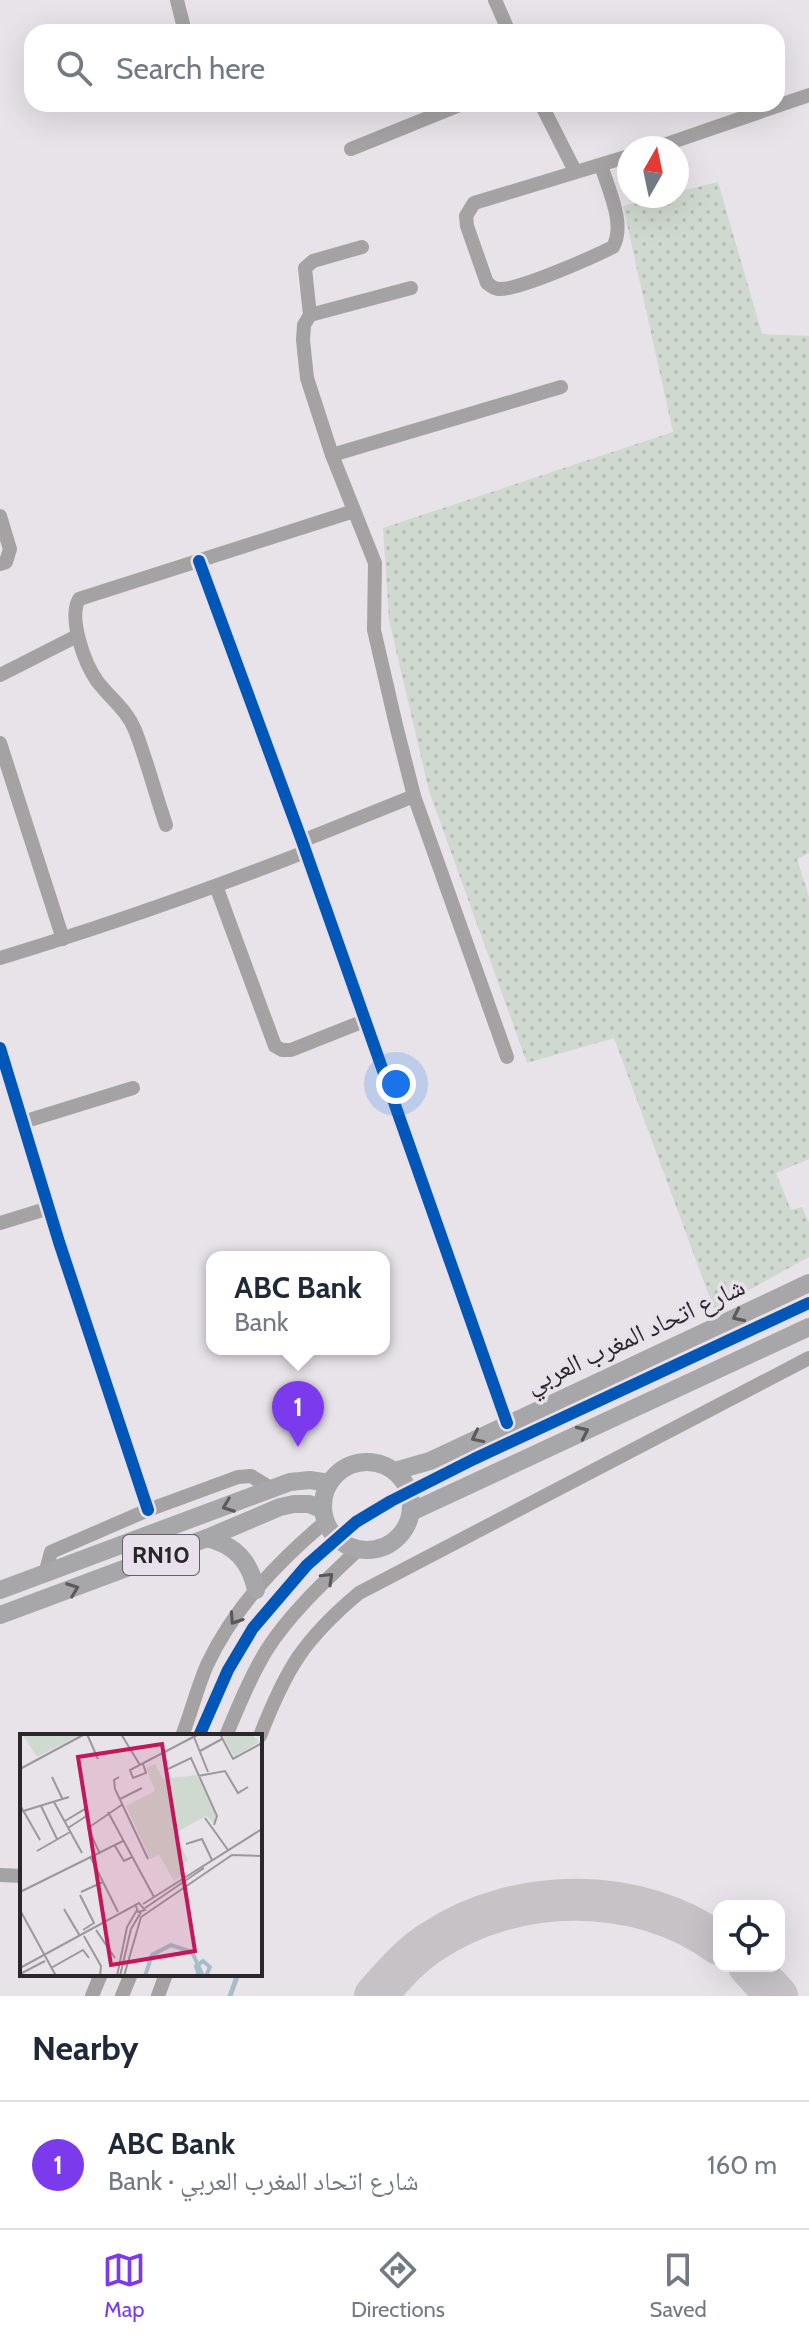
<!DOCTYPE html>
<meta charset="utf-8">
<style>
:root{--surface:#fff;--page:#f2f2f3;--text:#1f2937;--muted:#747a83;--line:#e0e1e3;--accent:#7c3aed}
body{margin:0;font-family:Cabin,"Noto Naskh Arabic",sans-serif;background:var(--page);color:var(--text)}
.controls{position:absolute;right:24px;bottom:24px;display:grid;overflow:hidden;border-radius:16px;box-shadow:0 8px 32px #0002}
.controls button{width:72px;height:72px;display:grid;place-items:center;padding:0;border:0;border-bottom:2px solid var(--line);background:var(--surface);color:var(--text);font:40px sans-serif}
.compass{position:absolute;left:617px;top:136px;width:72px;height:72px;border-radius:50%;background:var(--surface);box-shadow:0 8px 32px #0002;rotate:9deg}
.you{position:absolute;left:396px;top:1084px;width:28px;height:28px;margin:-20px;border:6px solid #fff;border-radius:50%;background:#1a73e8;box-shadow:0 0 0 12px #1a73e833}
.badge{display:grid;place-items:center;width:52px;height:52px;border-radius:50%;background:var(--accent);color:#fff;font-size:26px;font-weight:700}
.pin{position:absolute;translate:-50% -66px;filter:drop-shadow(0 2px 4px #0008)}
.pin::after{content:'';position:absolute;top:42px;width:28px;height:24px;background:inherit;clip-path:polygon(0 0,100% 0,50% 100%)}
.popup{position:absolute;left:206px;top:1251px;width:184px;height:104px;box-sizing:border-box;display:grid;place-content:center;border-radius:16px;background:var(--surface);filter:drop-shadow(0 2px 6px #0005);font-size:26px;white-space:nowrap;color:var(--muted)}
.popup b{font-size:30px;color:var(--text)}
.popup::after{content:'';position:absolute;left:50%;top:100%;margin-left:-16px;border:16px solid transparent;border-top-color:var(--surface)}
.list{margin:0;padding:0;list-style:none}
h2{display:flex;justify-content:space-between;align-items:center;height:104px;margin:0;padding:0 32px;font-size:34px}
h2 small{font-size:26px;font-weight:400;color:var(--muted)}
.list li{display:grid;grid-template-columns:52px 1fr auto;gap:24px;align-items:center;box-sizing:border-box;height:128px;padding:0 32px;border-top:2px solid var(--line)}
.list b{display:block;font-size:30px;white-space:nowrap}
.list p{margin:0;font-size:26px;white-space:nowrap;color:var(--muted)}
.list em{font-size:26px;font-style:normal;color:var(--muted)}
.icon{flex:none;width:44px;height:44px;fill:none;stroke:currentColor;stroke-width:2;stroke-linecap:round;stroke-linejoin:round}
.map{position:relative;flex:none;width:809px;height:1996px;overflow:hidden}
.search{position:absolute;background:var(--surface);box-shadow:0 8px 32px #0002;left:24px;right:24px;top:24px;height:88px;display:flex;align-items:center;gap:20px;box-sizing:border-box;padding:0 28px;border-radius:24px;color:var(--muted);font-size:30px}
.sheet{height:232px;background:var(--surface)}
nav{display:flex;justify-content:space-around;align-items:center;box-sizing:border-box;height:112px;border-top:2px solid var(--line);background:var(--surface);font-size:22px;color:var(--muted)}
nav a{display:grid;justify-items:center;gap:4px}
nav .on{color:var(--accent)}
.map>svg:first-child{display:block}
.grass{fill:url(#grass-dots)}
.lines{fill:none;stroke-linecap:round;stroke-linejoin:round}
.stream{stroke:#a7beca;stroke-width:5}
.taxiway{stroke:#c6c2c6;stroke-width:42}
.minor-tunnel{stroke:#c1bdc3;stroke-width:14;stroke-dasharray:14 7;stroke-linecap:butt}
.minor{stroke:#a5a2a3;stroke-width:14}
.major{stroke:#a7a6a8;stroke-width:18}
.cycleway-casing{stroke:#e8e1eb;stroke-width:17}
.cycleway{stroke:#0057b8;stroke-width:12}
.oneway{stroke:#5c5a5c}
.oneway2{stroke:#5b585a}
.labels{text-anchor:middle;stroke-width:7;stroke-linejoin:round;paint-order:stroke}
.shield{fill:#e8e1eb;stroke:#635f64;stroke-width:2}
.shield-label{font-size:24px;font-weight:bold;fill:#2a272a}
.street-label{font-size:26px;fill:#2a272a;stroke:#e8e1eb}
.inset-river{fill:none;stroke:#a7beca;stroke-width:4}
.inset-road{fill:none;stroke:#9b989d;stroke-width:2}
.view{fill:#c2185b;fill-opacity:0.15;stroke:#c2185b;stroke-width:4}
.inset-edge{fill:none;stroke:#2a272a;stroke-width:4}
</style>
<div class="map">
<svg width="809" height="1996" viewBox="0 0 809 1996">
<defs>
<pattern id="grass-dots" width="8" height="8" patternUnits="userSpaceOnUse" patternTransform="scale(2)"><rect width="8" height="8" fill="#d0d9d0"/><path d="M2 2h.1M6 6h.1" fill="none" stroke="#b3bab3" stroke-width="1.8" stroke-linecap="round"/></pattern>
</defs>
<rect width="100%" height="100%" fill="#e7e3e9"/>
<!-- grass -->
<polygon class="grass" points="718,182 762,334 809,336 809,853 797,859 809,897 809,1159 776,1173 791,1210 802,1207 809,1222 809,1257 714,1309 614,1038 527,1063 429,791 389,620 383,528 673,432 623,206 662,196 677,196 677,192"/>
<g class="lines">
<!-- stream -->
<polyline class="stream" points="230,1996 238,1974"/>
<!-- taxiway -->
<g class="taxiway">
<polyline points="749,1966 777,1996"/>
<path d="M375 1996C392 1977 410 1955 433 1941 516 1886 638 1885 719 1944"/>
</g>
<!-- minor-tunnel -->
<polyline class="minor-tunnel" points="307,1565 356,1522 391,1501 474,1459"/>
<!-- minor -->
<g class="minor">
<polyline points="177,0 185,32"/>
<polyline points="495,0 509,32"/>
<polyline points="541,104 575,171"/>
<polyline points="655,148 809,95"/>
<polyline points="351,149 462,104"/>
<path d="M601 165C608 189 626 224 613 247 593 257 517 291 498 289 492 288 492 286 487 283L467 226 466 216 474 203 629 156"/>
<polyline points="362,247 313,261 305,268 310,315 304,325 303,340 307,378 332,455 375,563 374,630 396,725 414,796 507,1057"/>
<polyline points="310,315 411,288"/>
<polyline points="332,455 561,387"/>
<polyline points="0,516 10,549 6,562 0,564"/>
<polyline points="199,561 302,841 507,1423"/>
<polyline points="0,675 77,636"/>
<polyline points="0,743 63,939"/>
<path d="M166 825C155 793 147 761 135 730 127 710 110 698 97 681 85 664 68 619 79 599L354 511"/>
<polyline points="302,841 414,796"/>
<polyline points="216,886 275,1046 282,1050 291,1050 364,1021"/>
<path d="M0 958C103 927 205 891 305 852"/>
<polyline points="0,1048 59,1242 148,1510"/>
<polyline points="23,1122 133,1088"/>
<polyline points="0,1223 49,1208"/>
<polyline points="474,1459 809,1303"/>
<polyline points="45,1574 51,1552 148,1510 238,1477 251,1476 272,1489"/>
<path d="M182 1736C191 1713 197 1688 207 1665 234 1607 278 1562 325 1522"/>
<polyline points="199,1736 228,1670 253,1628 307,1565"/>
<path d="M226 1736C238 1707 250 1678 266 1651 290 1613 326 1580 359 1549"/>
<path d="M260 1736C286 1669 303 1640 359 1593L809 1358"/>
<polyline points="0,1875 22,1876"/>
<polyline points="92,1996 101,1974"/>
<polyline points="122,1996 131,1974"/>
<polyline points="158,1996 166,1974"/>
</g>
<!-- major -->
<g class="major">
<circle cx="367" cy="1506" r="44"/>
<polyline points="395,1471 430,1461 809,1283"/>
<polyline points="411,1512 809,1327"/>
<path d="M207 1538C235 1545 250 1561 256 1590"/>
<polyline points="0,1590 290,1482 310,1480 329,1483"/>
<polyline points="0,1615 207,1538 280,1507 294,1504 309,1504 322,1509"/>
</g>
<!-- cycleway casing -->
<g class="cycleway-casing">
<g id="cycleway">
<polyline points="199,561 302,841 507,1423"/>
<polyline points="0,1048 59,1242 148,1510"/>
<polyline points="199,1736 228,1670 253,1628 307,1565 356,1522 391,1501 474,1459 809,1303"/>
</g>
</g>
<!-- cycleway -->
<use href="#cycleway" class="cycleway"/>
</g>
<!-- one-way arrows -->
<defs><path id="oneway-chevron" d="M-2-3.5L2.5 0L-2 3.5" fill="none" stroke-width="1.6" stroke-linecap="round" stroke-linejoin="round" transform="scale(2)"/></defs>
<g class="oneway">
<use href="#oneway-chevron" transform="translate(738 1316) rotate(155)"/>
<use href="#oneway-chevron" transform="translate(583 1432) rotate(-25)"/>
<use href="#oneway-chevron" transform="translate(477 1437) rotate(154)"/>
<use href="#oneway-chevron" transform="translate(228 1506) rotate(159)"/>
<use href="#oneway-chevron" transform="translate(73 1589) rotate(-21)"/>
</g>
<g class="oneway2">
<use href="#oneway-chevron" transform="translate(328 1578) rotate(-44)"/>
<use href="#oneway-chevron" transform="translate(235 1619) rotate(124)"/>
</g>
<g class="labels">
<!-- shield labels -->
<rect class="shield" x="123" y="1535" width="76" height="40" rx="6"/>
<g class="shield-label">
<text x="161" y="1563">RN10</text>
</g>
<!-- street labels -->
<g class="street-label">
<text transform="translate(635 1335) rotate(-25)" y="9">شارع اتحاد المغرب العربي</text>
</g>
</g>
<!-- overview -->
<g transform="translate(20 1734)">
<rect width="242" height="242" fill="#e7e3e9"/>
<path d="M2 0H62L17 23ZM202 0H232L239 8 214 23ZM135 30 143 45 177 41 196 81 194 89 186 82 155 99 168 126 158 132 164 140 154 147 139 121 130 125 106 72 135 57 126 34Z" fill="#d0d9d0"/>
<path class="inset-river" d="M125 242 132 221 151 211 172 218 183 242M179 242 176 232 183 227 190 233 186 242"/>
<path class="inset-road" d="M67 0 78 25M101 0 120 31M200 0 213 25 242 9M174 3 188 38M180 17 202 5M123 30 126 39 113 44 110 36 179 0M0 35 65 0M148 35 171 24 197 82 194 91M178 42 205 37 218 59 228 53M32 43 43 66M99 43 94 46 95 55 128 125M100 65 122 54M34 68 62 119M0 71 20 106M21 72 37 105M0 78 49 63M88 78 134 163M185 84 208 116M45 87 65 75 68 81 48 94M166 110 182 105 192 126M95 112 104 127 112 123M17 117 50 98M80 120 68 94 103 70M71 124 98 178M0 158 103 107M61 158 83 148M60 161 74 189 63 196M123 170 242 95M125 174 184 134M0 176 36 242M55 194 44 175 60 202M76 196 95 224M64 202 81 232 80 242M0 234 119 169 125 176 118 178 116 172M31 234 63 216 69 224M0 240 25 227M97 242 107 193 117 176M100 242 111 195 121 178M104 242 121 183 212 121 242 122"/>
<path class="view" d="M142 10 175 217 91 231 58 23Z"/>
<rect width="242" height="242" class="inset-edge"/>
</g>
</svg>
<div class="controls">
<button><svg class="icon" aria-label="locate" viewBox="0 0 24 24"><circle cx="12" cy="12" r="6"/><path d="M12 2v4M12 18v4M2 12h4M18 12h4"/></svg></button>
</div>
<svg class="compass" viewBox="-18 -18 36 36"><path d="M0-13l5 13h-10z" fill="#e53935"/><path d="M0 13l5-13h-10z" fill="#747a83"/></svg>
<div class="you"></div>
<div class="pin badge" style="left:298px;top:1447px">1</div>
<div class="popup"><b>ABC Bank</b>Bank</div>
<div class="search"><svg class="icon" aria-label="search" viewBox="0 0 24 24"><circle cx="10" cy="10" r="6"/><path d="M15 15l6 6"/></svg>Search here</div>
</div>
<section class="sheet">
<h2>Nearby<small></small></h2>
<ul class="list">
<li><span class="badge">1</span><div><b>ABC Bank</b><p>Bank · شارع اتحاد المغرب العربي</p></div><em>160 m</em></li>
</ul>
</section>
<nav>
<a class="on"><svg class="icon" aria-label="map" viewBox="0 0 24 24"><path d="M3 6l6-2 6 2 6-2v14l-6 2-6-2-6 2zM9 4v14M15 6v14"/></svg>Map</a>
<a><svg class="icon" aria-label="directions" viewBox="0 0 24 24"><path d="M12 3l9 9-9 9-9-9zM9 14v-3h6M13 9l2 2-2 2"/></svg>Directions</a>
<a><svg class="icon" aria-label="saved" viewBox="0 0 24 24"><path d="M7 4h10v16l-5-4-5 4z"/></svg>Saved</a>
</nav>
